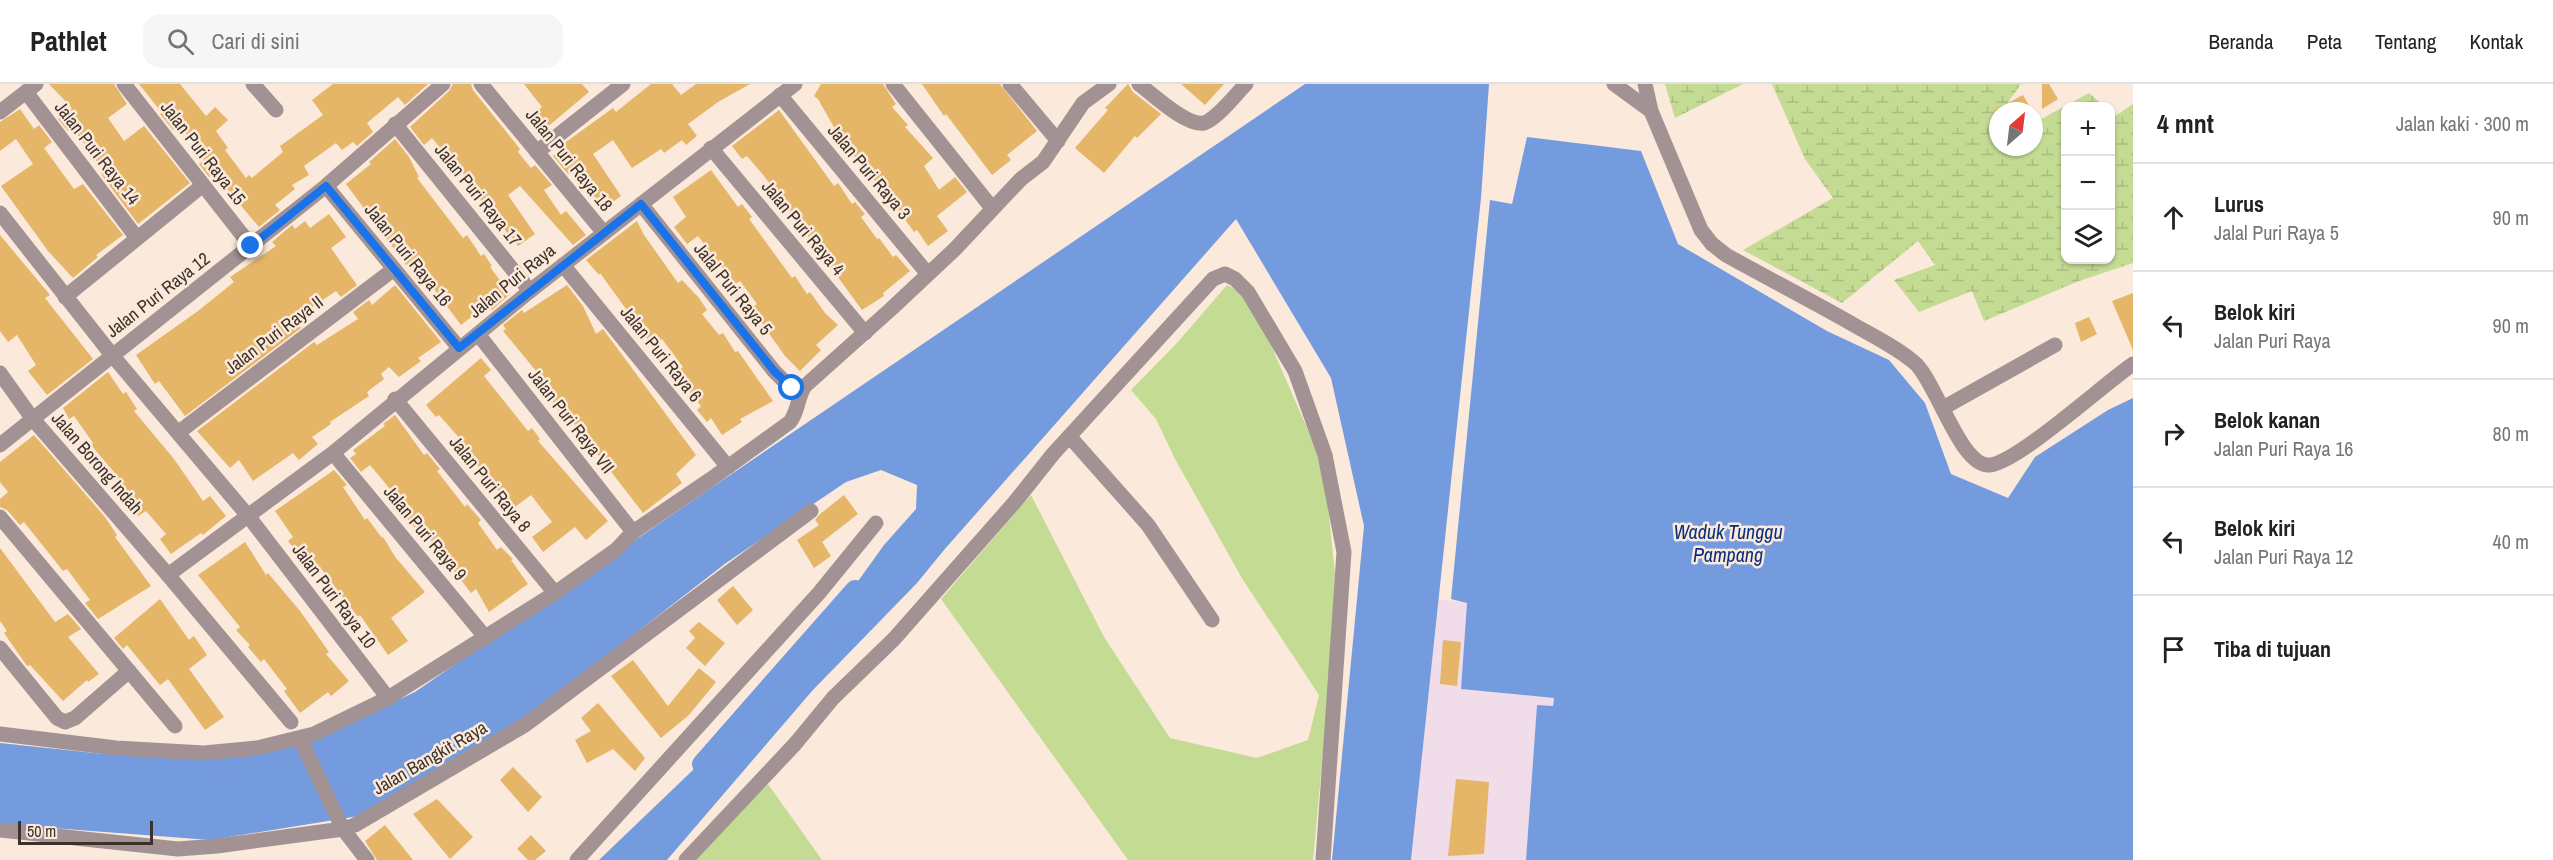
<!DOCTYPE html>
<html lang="id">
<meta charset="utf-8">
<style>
:root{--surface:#fff;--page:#f6f6f6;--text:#222;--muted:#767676;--line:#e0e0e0}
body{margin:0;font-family:"Archivo Narrow",sans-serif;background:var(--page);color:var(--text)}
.controls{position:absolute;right:18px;top:18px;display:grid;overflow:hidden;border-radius:12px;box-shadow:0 2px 4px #0004}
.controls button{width:54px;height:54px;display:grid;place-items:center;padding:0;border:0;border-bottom:2px solid var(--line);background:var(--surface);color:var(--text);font:30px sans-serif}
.compass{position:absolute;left:1989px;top:18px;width:54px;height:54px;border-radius:50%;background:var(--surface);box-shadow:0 2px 4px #0004;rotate:28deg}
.scale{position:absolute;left:18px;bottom:15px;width:135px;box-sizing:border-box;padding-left:6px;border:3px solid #3d3229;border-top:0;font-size:16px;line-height:21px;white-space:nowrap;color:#3d3229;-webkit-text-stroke:4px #fbe9db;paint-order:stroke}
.stop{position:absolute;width:18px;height:18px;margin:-14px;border:4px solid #1a73e8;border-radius:50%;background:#fff}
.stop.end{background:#1a73e8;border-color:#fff;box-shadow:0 2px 6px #0008}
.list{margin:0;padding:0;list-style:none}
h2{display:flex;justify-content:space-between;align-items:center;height:78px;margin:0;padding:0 24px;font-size:26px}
h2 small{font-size:20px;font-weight:400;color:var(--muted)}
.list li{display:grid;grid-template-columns:39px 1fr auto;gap:18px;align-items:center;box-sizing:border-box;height:108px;padding:0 24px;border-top:2px solid var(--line)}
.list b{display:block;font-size:22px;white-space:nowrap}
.list p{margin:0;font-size:20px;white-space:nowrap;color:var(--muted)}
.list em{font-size:20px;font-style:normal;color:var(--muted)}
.icon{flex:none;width:33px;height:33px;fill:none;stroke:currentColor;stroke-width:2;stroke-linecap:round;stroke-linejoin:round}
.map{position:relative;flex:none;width:2133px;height:776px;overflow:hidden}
header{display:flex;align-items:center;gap:36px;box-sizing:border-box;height:84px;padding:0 30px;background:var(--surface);border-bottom:2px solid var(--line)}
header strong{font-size:28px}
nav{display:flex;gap:33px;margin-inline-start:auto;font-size:21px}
.search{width:420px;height:54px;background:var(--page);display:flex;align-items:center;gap:15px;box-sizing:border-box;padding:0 21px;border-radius:18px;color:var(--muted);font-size:22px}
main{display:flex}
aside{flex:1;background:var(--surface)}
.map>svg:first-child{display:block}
.industrial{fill:#f1dcea}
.grass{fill:#c4db94}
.wetland{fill:url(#wetland-marsh)}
.water{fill:#759bdf}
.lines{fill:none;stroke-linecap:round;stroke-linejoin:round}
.canal{stroke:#759bdf;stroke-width:20}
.building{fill:#e5b568}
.minor{stroke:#a39293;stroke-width:15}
.route{stroke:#1a73e8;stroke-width:8}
.labels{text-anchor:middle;stroke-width:5;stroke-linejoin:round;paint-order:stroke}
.street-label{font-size:18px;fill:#3d3229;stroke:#fbe9db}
.water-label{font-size:20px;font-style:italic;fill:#07317f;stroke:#fbe9db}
</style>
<header>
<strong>Pathlet</strong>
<div class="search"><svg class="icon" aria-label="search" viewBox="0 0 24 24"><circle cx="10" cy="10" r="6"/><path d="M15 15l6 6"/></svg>Cari di sini</div>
<nav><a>Beranda</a><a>Peta</a><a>Tentang</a><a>Kontak</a></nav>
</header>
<main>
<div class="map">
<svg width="2133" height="776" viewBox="0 0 2133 776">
<defs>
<pattern id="wetland-marsh" width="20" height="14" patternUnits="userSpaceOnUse" patternTransform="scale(1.5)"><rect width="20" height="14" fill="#c4db94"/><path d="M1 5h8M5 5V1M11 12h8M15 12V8" fill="none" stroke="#a9bc80"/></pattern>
</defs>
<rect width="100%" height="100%" fill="#fbe9db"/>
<!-- industrial -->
<polygon class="industrial" points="1439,515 1467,519 1461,605 1554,614 1553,622 1537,622 1526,776 1411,776"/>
<!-- grass -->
<g class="grass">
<polygon points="1227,201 1250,213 1324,383 1335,490 1328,615 1313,776 1128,776 941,515 1031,411 1104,553 1170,654 1257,674 1308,656 1319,611 1243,496 1175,375 1156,335 1131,306 1177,259"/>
<polygon points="768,700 822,776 692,776"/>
</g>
<!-- wetland -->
<g class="wetland">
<polygon points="1665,0 1743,0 1675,34"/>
<polygon points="1772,0 2021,0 2007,20 1998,27 1998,63 2034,63 2034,39 2089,9 2104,22 2066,22 2066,176 2110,176 2111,28 2115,32 2133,20 2133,179 2079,197 1984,237 1972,207 1919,228 1894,196 1935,181 1918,157 1842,219 1743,166 1833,114 1805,75"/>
</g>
<!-- water -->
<g class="water">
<polygon points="1305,0 1489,0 1481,114 1411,776 1332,776 1364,442 1331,294 1236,135 944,466 917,499 812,607 667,776 599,776 787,596 884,461 916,425 917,401 881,386 846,398 726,479 467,680 359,732 210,756 0,740 0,659 104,670 273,675 415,608 689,419"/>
<polygon points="1527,53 1641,67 1678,160 1827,247 1889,276 1925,319 1951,390 2008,414 2035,373 2108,326 2133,314 2133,776 1526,776 1537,621 1553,622 1554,614 1461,605 1467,519 1451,515 1490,116 1512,120"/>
</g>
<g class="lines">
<!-- canal -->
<g class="canal">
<polyline points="210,678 320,658"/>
<polyline points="702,680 855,506"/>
</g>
</g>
<!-- building -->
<g class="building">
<polygon points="49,0 114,0 127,20 108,34 124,57 144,42 190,99 138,140 101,90 106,87 86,66 88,64 72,44 68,47 58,35 72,24"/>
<polygon points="139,0 180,0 206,32 215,23 228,36 216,47 228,64 225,66 246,94 249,91 252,94 283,68 280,62 323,31 312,16 333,0 428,0 405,21 398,13 367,39 373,48 357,62 353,58 342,66 336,59 304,82 309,91 292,101 295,105 275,121 280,126 259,143 214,90 209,93 199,80 204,76 180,41 173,46 160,30 162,29"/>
<polygon points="453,0 471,0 473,6 520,65 518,68 531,84 535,81 552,101 544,106 561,131 566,127 586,151 573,161 520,102 508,111 535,150 518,162 478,113 481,111 461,87 455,91 446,80 451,77 432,54 424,61 410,43 449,7"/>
<polygon points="524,0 582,0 589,8 545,45 532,31 542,23"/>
<polygon points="651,0 672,0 681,11 696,0 750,0 718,18 688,40 697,52 686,61 682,56 664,69 661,65 632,84 613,56 593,70 621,112 602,126 574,86 568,90 553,72 561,65 559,63 613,24 616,28"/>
<polygon points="821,0 883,0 896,20 892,23 908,41 905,43 933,74 924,82 939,106 955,93 967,108 937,132 948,147 928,162 917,146 914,148 884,106 881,108 872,93 832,47 835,45 818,15 814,12"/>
<polygon points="922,0 1000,0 1037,47 1007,71 1011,76 992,91 946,30 944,32"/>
<polygon points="1128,0 1133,8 1161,30 1137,54 1135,52 1104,89 1075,64 1108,26 1105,24"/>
<polygon points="1181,0 1224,0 1205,21"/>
<polygon points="2042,0 2049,0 2058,15 2042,25"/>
<polygon points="2023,11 2032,27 1993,27"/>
<polygon points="20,25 34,45 39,41 52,58 44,64 74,105 83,100 123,151 96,171 98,173 73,194 48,167 1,102 33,80 16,55 0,67 0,38"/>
<polygon points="779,26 834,102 838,99 852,120 855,118 865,130 861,133 877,155 879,154 893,173 896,171 910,187 883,209 884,212 862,226 764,92 747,72 742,75 732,62"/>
<polygon points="395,55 409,73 419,93 417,94 463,154 467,151 481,172 484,170 492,182 490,183 510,210 492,226 488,220 461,241 413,177 406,181 346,100 371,80 369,78"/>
<polygon points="711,86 738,123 742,120 752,133 749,135 792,194 795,192 807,210 810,208 825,229 838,241 816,261 821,266 800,287 785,272 751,224 757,220 740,197 732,202 723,190 725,188 698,152 687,160 674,143 686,133 673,113"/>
<polygon points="329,130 346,153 331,164 357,201 341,213 336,207 311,224 315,229 297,240 301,244 185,332 159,297 155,300 136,271 198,227 234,198 230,193 276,162 272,158 292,141 295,145 305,137 310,144"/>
<polygon points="637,137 644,151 678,199 682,196 699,214 707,226 702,230 719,251 723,249 735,268 738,267 773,317 740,335 742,338 722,351 711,334 707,338 697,326 701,322 675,290 683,283 662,255 652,261 600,189 599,191 586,176"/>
<polygon points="0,151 50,211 45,214 93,275 47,311 28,287 36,281 17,251 8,258 0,247"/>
<polygon points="395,201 441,258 418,274 421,277 399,293 389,283 381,290 384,295 367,308 369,312 330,338 331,340 312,353 318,360 299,376 293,369 253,397 239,376 230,384 197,347 314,258 317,261 358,235 353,228 369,216 372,221"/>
<polygon points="567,201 583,222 596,250 603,245 696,371 676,390 682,399 643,429 565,328 561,331 551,315 553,314 536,287 503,247 506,245 503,241 522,226 524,229"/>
<polygon points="2133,209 2133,266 2112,217"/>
<polygon points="2089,233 2097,250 2081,258 2075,239"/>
<polygon points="481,274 491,286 484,292 528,347 532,344 540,355 538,357 608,437 586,456 575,443 543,468 532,453 552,438 531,411 511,426 489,394 459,361 463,358 439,331 436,333 426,321"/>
<polygon points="108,288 123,310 126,308 137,325 134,327 174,375 203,417 210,412 226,432 203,451 201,449 171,470 160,455 166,450 146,427 138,432 130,420 133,418 117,395 119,394 91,361 93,359 74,332 69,335 63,324"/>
<polygon points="395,331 424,371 427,369 440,385 437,387 465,423 467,420 481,436 478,439 497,466 501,463 513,475 511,476 528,500 489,528 476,505 471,509 426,450 423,453 395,421 400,417 370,381 361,388 350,374 356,370 353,366 385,342 383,340"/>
<polygon points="34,351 105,433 117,451 115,453 151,502 98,535 85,519 90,516 67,485 63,487 24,438 20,441 7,426 0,423 0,415 8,408 0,398 0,378"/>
<polygon points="334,386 347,401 343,403 365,436 367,434 382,454 383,453 396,474 425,508 391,534 408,557 388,571 360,531 358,533 320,483 314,488 303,475 288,457 293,453 275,427"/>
<polygon points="844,411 858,430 822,458 831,472 814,484 797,456 819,441 815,436 820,430"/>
<polygon points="245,458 266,491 268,489 300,527 329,568 326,570 349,597 331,612 328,608 300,629 284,607 287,605 264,575 261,578 248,563 250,561 236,546 240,543 198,491"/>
<polygon points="0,464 55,538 68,530 81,545 68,553 99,590 88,598 87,596 63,617 30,581 27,582 4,549 7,547 0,537"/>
<polygon points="733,502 753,526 737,541 717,516"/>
<polygon points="160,515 189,556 194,552 207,571 189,585 224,633 205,646 168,595 160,601 127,561 123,565 114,554"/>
<polygon points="699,538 725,559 705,582 686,564 695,554 689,547"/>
<polygon points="1443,556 1461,558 1457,602 1440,600"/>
<polygon points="633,576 668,622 699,584 716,598 689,631 661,654 611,592"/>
<polygon points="598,619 645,674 635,687 613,665 587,679 575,656 591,647 581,634"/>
<polygon points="513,683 542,713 528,728 500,696"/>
<polygon points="1456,695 1489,698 1484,770 1448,772"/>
<polygon points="437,715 473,753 450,775 413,730"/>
<polygon points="385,741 413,776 377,776 365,757"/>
<polygon points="531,751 546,767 535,776 528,776 517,765"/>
</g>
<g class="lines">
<!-- minor -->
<g class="minor">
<polyline points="124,0 251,162"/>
<polyline points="253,0 276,26"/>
<polyline points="481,0 604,149"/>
<polyline points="893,0 992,124"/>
<polyline points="1010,0 1058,57"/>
<path d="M1139 0C1152 10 1187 43 1204 39 1217 35 1236 10 1246 0"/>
<polyline points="1614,0 1651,27"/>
<path d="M1645 0 1651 27 1701 146 1712 160 1726 171C1769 195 1812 217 1854 241 1875 253 1898 264 1916 280 1937 301 1960 380 1988 381 2014 382 2106 298 2133 280"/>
<polyline points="26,8 137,154"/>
<polyline points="780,11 927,189"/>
<polyline points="0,28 36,0"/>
<polyline points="395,40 530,207"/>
<polyline points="711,64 865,249"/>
<polyline points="537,68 623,0"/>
<polyline points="326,102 459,264"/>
<polyline points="641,120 774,287 785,298 801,308"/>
<polyline points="0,129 112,271 249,433 388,614"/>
<polyline points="563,181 728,383"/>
<polyline points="65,213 203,101"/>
<polyline points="478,250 633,448"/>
<polyline points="0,289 32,334 168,491 291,638"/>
<polyline points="395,315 555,509"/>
<polyline points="1943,324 2055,261"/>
<polyline points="179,348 394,185"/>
<polyline points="1070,353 1148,441 1212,536"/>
<polyline points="0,361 326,102 443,0"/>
<polyline points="333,369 486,554"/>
<polyline points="0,433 175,642"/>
<polyline points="168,491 333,369 530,207 795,0"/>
<polyline points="0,564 57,634 65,638 75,634 129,587"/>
<path d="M0 650 116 664 204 669 257 664 314 650 388 614 555 509 617 465 633 448 711 395 790 338C799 326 797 313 805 302L890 226 955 165 1021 95 1043 78 1083 19 1109 0"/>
<polyline points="300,655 343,745 367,776"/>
<polyline points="0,746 178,765 217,762 343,745 355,741 525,641 811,427"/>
<polyline points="577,776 819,509 876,439"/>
<polyline points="686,776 795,660 833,614 894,555 1014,419 1053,370 1213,195 1225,190 1235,195 1248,208 1295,287 1325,371 1344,468 1323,776"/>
</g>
</g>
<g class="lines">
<!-- route -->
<polyline class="route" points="251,162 326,102 459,264 641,120 774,287 792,304"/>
</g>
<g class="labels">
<!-- street labels -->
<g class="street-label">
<text transform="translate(97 69) rotate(52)" y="6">Jalan Puri Raya 14</text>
<text transform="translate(203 69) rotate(52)" y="6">Jalan Puri Raya 15</text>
<text transform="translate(569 76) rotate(51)" y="6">Jalan Puri Raya 18</text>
<text transform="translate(869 88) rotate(50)" y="6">Jalan Puri Raya 3</text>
<text transform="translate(478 111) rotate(51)" y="6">Jalan Puri Raya 17</text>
<text transform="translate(803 144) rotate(50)" y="6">Jalan Puri Raya 4</text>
<text transform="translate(408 171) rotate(51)" y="6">Jalan Puri Raya 16</text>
<text transform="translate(512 197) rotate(-39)" y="6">Jalan Puri Raya</text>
<text transform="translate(733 205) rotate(51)" y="6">Jalal Puri Raya 5</text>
<text transform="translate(158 211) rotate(-38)" y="6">Jalan Puri Raya 12</text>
<text transform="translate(274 251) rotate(-37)" y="6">Jalan Puri Raya II</text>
<text transform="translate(661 270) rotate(51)" y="6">Jalan Puri Raya 6</text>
<text transform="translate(571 337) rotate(52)" y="6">Jalan Puri Raya VII</text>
<text transform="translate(97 379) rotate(49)" y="6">Jalan Borong Indah</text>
<text transform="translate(490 400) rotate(51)" y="6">Jalan Puri Raya 8</text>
<text transform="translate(425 449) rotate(50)" y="6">Jalan Puri Raya 9</text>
<text transform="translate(334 512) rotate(53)" y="6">Jalan Puri Raya 10</text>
<text transform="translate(430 674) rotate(-30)" y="6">Jalan Bangkit Raya</text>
</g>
<!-- water labels -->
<g class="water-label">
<text x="1728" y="455">Waduk Tunggu<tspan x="1728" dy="23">Pampang</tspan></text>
</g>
</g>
</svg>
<div class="controls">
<button>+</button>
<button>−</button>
<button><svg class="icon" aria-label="layers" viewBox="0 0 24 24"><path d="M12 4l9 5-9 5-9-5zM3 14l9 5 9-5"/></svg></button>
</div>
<svg class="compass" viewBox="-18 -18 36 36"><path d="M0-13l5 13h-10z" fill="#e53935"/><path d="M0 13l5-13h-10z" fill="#767676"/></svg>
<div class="scale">50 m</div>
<div class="stop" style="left:792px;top:304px"></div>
<div class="stop end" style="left:251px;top:162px"></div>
</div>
<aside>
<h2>4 mnt<small>Jalan kaki · 300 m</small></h2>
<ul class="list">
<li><svg class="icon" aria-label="ahead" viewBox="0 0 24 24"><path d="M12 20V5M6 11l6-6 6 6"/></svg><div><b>Lurus</b><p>Jalal Puri Raya 5</p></div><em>90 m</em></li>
<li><svg class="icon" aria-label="left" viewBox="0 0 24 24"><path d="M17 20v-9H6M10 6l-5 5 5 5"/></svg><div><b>Belok kiri</b><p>Jalan Puri Raya</p></div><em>90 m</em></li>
<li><svg class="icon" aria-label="right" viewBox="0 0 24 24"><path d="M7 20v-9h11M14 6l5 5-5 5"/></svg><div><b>Belok kanan</b><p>Jalan Puri Raya 16</p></div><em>80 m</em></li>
<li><svg class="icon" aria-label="left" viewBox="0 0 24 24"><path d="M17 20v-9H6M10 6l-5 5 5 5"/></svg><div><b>Belok kiri</b><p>Jalan Puri Raya 12</p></div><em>40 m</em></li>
<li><svg class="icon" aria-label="arrive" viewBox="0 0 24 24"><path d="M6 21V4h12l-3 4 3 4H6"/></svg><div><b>Tiba di tujuan</b></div></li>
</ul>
</aside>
</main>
